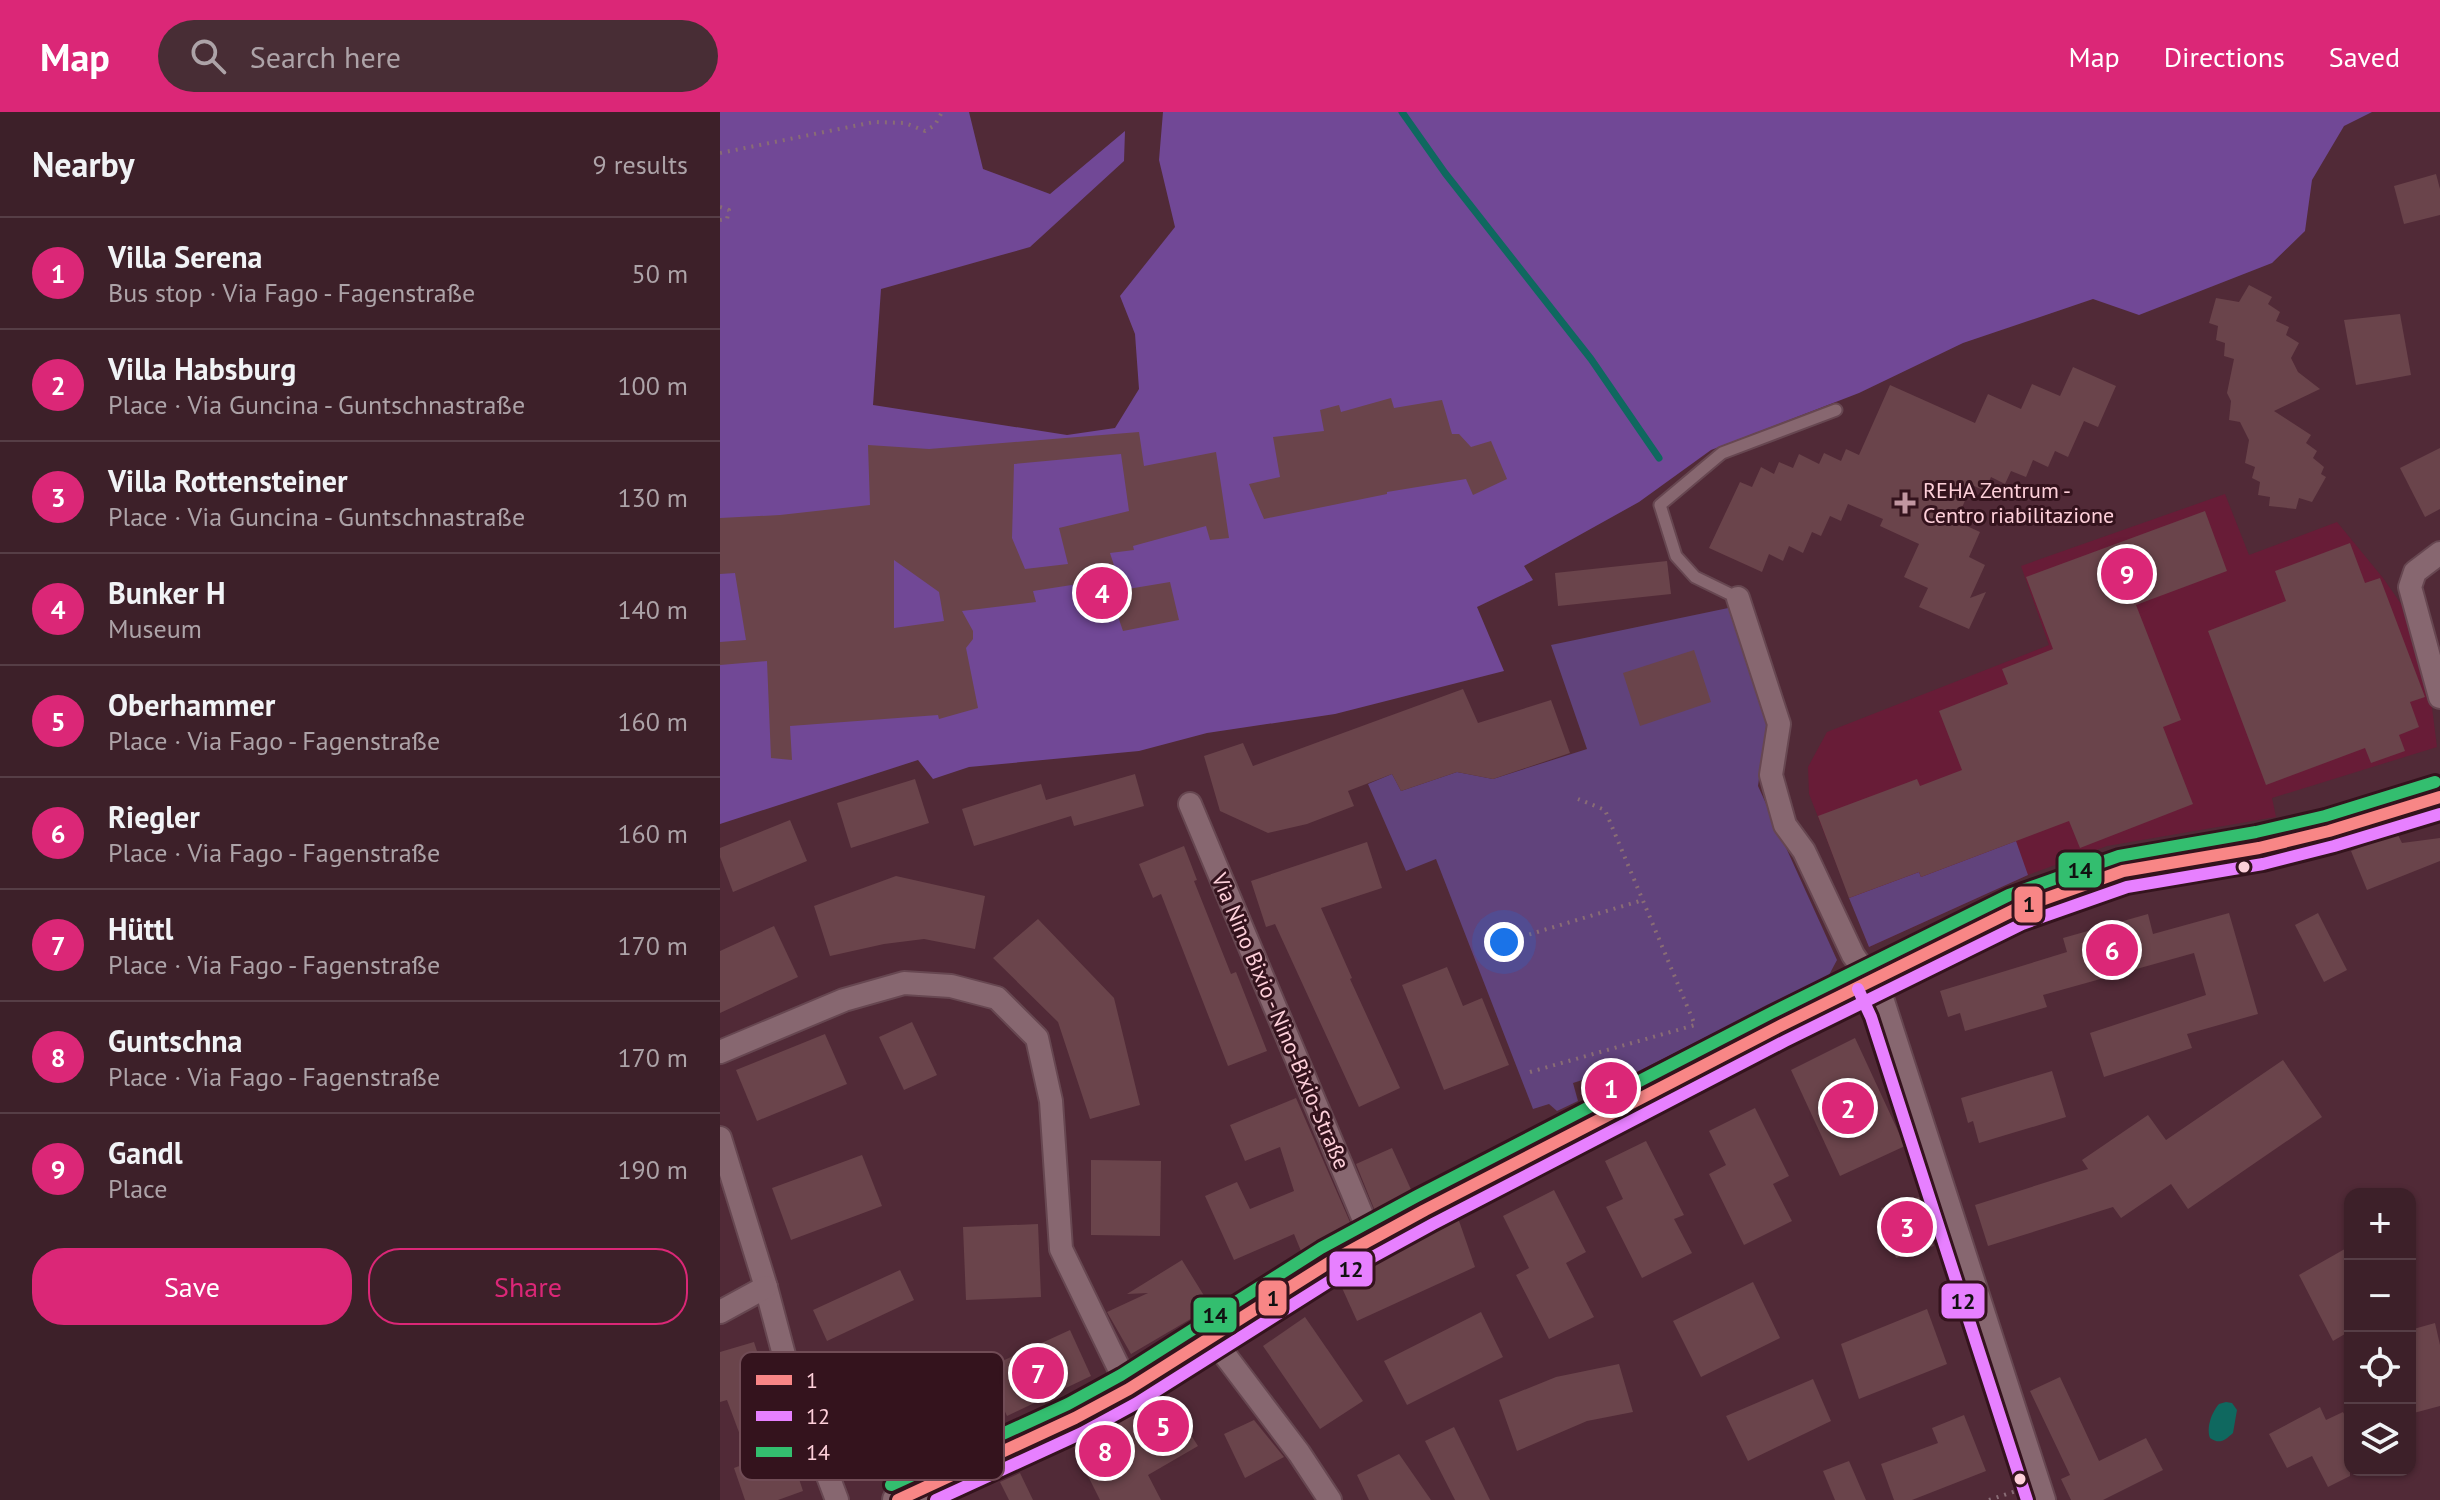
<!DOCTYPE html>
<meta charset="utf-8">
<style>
:root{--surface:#3d2029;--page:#482d35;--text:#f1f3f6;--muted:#ada3a8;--line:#563e46;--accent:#db2777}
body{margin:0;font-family:"PT Sans",sans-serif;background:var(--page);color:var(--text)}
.controls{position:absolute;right:24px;bottom:24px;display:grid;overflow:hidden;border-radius:16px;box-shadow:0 2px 6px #0004}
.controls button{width:72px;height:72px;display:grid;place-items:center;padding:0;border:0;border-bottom:2px solid var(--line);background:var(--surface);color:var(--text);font:40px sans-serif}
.you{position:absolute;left:784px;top:830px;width:28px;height:28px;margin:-20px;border:6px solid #fff;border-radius:50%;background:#1a73e8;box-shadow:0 0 0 12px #1a73e833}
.badge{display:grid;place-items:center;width:52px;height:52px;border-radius:50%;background:var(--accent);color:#fff;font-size:26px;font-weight:700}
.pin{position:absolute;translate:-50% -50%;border:4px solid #fff;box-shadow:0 2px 8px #0006}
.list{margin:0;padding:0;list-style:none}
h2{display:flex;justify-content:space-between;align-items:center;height:104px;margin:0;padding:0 32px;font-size:34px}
h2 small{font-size:26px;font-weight:400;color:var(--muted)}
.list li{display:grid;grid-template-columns:52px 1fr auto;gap:24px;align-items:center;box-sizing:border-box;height:112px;padding:0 32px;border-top:2px solid var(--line)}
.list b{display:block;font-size:30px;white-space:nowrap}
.list p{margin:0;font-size:26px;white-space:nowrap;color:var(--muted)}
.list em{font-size:26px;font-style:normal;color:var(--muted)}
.actions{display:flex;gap:16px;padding:24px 32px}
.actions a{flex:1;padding:18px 0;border:2px solid var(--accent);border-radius:32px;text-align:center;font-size:28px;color:var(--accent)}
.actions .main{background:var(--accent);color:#fff}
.icon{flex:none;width:44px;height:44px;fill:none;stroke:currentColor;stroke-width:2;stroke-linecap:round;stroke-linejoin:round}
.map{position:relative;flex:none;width:1720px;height:1388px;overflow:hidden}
header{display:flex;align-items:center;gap:48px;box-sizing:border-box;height:112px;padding:0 40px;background:var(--accent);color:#fff}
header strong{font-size:38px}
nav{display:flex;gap:44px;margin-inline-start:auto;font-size:28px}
.search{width:560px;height:72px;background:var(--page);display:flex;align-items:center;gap:20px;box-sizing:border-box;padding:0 28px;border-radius:44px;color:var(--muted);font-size:30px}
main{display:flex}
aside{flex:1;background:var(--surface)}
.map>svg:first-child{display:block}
.built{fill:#681c37}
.green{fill:#61437c}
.forest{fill:#714896}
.water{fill:#0f685f}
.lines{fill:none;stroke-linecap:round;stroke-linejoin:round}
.stream{stroke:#0f685f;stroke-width:7}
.building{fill:#6a444b;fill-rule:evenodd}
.lane-casing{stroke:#674751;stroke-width:15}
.street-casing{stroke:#674751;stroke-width:26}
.secondary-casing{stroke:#674751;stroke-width:34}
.path{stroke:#896c75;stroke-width:4;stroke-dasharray:2 6;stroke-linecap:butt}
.lane{stroke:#876770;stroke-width:11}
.street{stroke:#876770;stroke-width:22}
.secondary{stroke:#876770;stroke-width:30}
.bus-1-casing{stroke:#34131d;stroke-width:18}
.bus-2-casing{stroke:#34131d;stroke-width:18}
.bus-3-casing{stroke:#34131d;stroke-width:18}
.bus-1{stroke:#f88686;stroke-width:12}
.bus-2{stroke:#e780ff;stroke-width:12}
.bus-3{stroke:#33be6f;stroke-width:12}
.poi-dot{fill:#c196a1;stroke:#34131d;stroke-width:3}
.bus-dot{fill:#fed0da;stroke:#34131d;stroke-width:3}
.labels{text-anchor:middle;stroke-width:6;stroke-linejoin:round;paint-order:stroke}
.poi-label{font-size:22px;fill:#fed0da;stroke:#34131d;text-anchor:start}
.street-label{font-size:22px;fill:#fed0da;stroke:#34131d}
.key{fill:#34131d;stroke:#714c56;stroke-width:2}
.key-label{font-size:22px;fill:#fed0da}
.line-badge{stroke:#34131d;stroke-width:3}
.pale-badge-label{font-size:22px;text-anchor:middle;font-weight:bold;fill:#111}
</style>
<header>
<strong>Map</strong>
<div class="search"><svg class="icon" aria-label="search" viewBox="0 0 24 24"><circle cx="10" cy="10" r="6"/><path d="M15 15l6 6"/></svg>Search here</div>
<nav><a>Map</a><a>Directions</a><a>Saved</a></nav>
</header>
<main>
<aside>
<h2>Nearby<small>9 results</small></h2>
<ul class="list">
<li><span class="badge">1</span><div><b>Villa Serena</b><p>Bus stop · Via Fago - Fagenstraße</p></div><em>50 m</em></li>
<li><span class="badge">2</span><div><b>Villa Habsburg</b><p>Place · Via Guncina - Guntschnastraße</p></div><em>100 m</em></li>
<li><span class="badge">3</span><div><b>Villa Rottensteiner</b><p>Place · Via Guncina - Guntschnastraße</p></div><em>130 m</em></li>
<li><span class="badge">4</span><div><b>Bunker H</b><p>Museum</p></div><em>140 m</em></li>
<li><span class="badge">5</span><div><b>Oberhammer</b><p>Place · Via Fago - Fagenstraße</p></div><em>160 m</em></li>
<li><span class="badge">6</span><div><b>Riegler</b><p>Place · Via Fago - Fagenstraße</p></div><em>160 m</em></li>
<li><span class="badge">7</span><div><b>Hüttl</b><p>Place · Via Fago - Fagenstraße</p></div><em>170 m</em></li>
<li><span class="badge">8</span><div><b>Guntschna</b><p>Place · Via Fago - Fagenstraße</p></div><em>170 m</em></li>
<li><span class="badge">9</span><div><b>Gandl</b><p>Place</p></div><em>190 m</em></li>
</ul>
<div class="actions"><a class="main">Save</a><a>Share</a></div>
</aside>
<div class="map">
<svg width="1720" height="1388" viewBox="0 0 1720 1388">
<rect width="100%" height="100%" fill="#512a37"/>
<!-- built -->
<polygon class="built" points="1505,382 1529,443 1617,410 1663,466 1686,499 1710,580 1717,635 1552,686 1556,705 1387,734 1308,763 1149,835 1089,682 1088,655 1107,620 1329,533 1301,454"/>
<!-- green -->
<g class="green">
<polygon points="1013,495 1048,601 1038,674 1117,848 1109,863 889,974 884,961 853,971 858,989 837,999 829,992 813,997 716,747 686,759 648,672 672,662 681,679 737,660 773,667 867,637 831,533"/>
<polygon points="1296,729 1308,763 1149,835 1129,786 1199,760 1201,765"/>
</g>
<!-- forest -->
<polygon class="forest" points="0,0 249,0 263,57 330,82 405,19 404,49 310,135 161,177 153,293 347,323 395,316 419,277 415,222 400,184 455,115 439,48 443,0 1652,0 1624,14 1592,68 1585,119 1552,151 1419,203 1373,187 1243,231 1139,281 991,338 919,390 804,454 813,468 757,495 784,559 615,602 487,621 419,639 249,655 213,667 198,648 0,712"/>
<!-- water -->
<path class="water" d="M1506 1290 1512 1291 1517 1298 1513 1321C1505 1328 1500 1333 1490 1326 1486 1315 1492 1300 1499 1292Z"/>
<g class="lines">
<!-- stream -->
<polyline class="stream" points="682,0 725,61 871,247 939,346"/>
</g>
<!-- building -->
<g class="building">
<polygon points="1716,62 1720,77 1720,103 1684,112 1674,74"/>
<polygon points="1529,173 1552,185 1548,192 1560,200 1556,209 1569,215 1566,223 1579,231 1571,246 1578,260 1600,277 1554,299 1591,323 1586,331 1597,339 1593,346 1604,355 1601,362 1606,365 1592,390 1579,386 1576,397 1549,394 1550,385 1538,383 1540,370 1532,366 1535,355 1525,351 1529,328 1520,310 1509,308 1511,289 1507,281 1514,247 1504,244 1505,231 1496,228 1498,214 1489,211 1496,186 1519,190"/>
<polygon points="1680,202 1691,263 1636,273 1624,208"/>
<polygon points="1353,255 1396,274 1378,315 1364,309 1348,345 1335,339 1328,355 1313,348 1306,365 1291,359 1285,372 1271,365 1265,379 1252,373 1236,409 1260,420 1249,445 1265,453 1250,486 1266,480 1249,517 1199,495 1208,476 1184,465 1199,432 1160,414 1163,407 1128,392 1121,409 1110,404 1101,424 1092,420 1083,441 1069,434 1063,449 1049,442 1042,460 989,436 1020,370 1032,375 1041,355 1054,362 1059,350 1073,356 1079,342 1099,352 1104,341 1121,349 1126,337 1139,343 1170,273 1255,311 1268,282 1301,297 1312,272 1340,284"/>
<polygon points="671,286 674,296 722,288 732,322 739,322 751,335 771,329 787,367 753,383 746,367 667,380 667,382 544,407 529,372 560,365 553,325 604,319 600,298 619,293 621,300"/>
<path d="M419 320 424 354 496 340 509 426 490 428 486 414 413 434 414 438 390 441 402 478 450 470 459 508 403 519 390 481 363 485 358 472 313 479 316 490 242 499 253 519V527L246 536 258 596 219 607 218 603 70 614 72 648 51 646 47 549 0 553V530L26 528 15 461 0 462V406L60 403 150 393 148 333 209 337ZM401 342 409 399 339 416 348 452 305 457 292 426 294 352ZM174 448 219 480 224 509 174 516Z"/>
<polygon points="1720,336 1720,397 1705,405 1680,356"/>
<polygon points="1485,399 1507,459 1416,493 1461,608 1443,615 1473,692 1360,736 1349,709 1201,765 1199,760 1129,786 1098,704 1197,667 1200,674 1242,658 1219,599 1288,572 1282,557 1333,537 1306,465"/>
<polygon points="1630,431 1645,471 1660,466 1705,585 1690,590 1699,615 1679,623 1685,639 1651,651 1645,636 1546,673 1488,519 1566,489 1555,459"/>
<polygon points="947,449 951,482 838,494 835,461"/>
<polygon points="974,538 991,590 920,614 903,561"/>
<polygon points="743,577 758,611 831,588 850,641 773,667 737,660 681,679 672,662 628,679 634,694 587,712 548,721 500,699 484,644 523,631 533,654"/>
<polygon points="415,662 424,694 354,714 351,704 254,734 242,697 321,672 326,688"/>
<polygon points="195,667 209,711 131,736 117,691"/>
<polygon points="70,708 87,749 13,780 0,745 0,736"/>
<polygon points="1677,721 1682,731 1720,726 1720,749 1647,778 1631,739"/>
<polygon points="647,730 662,776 601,796 632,866 630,867 680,976 639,995 555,812 546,815 531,769"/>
<polygon points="464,734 477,768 474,769 511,862 516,860 547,939 508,954 441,782 433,786 419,752"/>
<polygon points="176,764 265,784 255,837 204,827 164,832 110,844 94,794"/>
<polygon points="1509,801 1538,902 1467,922 1472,936 1384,965 1370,921 1486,883 1474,841 1323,883 1327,895 1245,919 1240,901 1228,905 1220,879 1347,840 1343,826 1428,802 1433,822"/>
<polygon points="1598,801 1627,858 1604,870 1575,813"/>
<polygon points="318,807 394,886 420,993 370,1007 338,910 273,846"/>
<polygon points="54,814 78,865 0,901 0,839"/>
<polygon points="727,855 743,894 762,886 789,953 724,978 682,873"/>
<polygon points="192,910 217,963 184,978 159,925"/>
<polygon points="105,922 127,972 37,1009 16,958"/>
<polygon points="1135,926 1185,1034 1120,1064 1071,958"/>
<polygon points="1563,948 1602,1005 1468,1097 1451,1072 1401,1106 1393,1095 1268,1134 1255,1093 1368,1057 1362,1048 1428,1003 1446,1028"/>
<polygon points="1332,959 1346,1005 1259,1031 1253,1009 1248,1011 1241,986"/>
<polygon points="576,986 633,1117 583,1144 574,1122 514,1148 485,1084 517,1070 530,1097 574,1079 560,1035 525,1049 510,1013"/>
<polygon points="1035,996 1069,1064 1053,1072 1072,1109 1024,1133 989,1062 1006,1053 989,1019"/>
<polygon points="926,1029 964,1103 954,1107 972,1141 922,1166 886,1095 903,1087 885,1049"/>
<polygon points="672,1036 694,1084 657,1104 636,1052"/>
<polygon points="142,1043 162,1094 71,1128 52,1076"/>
<polygon points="371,1048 441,1049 440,1124 371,1123"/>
<polygon points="834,1078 866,1140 846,1151 874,1205 829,1227 796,1163 809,1156 783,1104"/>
<polygon points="1199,1085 1214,1134 1176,1146 1161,1096"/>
<polygon points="737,1103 755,1155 637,1209 618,1167"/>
<polygon points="318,1112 321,1185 246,1188 243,1115"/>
<polygon points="1630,1134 1630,1219 1613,1229 1579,1163"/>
<polygon points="462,1148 491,1195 411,1242 387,1200 428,1181 407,1182"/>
<polygon points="180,1158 194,1188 107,1229 93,1198"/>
<polygon points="1033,1170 1060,1226 981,1265 953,1209"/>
<polygon points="1207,1197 1227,1252 1139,1287 1121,1232"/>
<polygon points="761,1200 783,1245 687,1293 664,1249"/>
<polygon points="585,1205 643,1289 600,1317 543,1234"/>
<polygon points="1715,1211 1720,1233 1720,1294 1690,1302 1690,1218"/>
<polygon points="350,1218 371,1264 287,1304 265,1257"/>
<polygon points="34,1230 83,1379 58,1388 25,1388 14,1356 30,1350 7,1288 0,1290 0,1240"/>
<polygon points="899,1252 913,1300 867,1309 797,1339 779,1288 836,1265"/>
<polygon points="1340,1265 1379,1349 1426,1326 1443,1358 1383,1388 1351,1388 1341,1367 1350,1363 1310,1279"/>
<polygon points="1093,1267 1111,1309 1028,1349 1006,1304"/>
<polygon points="442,1278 478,1334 428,1363 441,1388 380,1388 350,1328"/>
<polygon points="1600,1295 1606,1308 1623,1300 1630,1312 1630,1364 1608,1375 1592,1344 1567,1356 1549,1322"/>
<polygon points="1244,1303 1266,1359 1192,1388 1174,1388 1161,1352 1218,1331 1212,1316"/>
<polygon points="534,1308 564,1345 525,1366 504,1322"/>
<polygon points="734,1315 770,1388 735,1388 705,1329"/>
<polygon points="679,1342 711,1388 649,1388 637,1363"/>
<polygon points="1129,1349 1146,1388 1115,1388 1103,1359"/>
<polygon points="300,1361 313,1388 289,1388 280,1370"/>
</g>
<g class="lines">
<!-- lane casing -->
<g class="lane-casing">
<polyline id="lane" points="1018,486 975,465 956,444 940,393 1002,341 1116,298"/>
</g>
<!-- street casing -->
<g class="street-casing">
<g id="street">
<polyline points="1720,441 1695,460 1690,475 1720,585"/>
<polyline points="1018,486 1059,612 1051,663 1065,713 1084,739 1133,843 1161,883 1324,1388"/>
<polyline points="470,692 652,1127"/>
<polyline points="0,940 124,888 184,871 231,874 277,886 317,926 331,989 341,1137 409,1277"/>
<polyline points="0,1026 46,1175 68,1258 117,1388"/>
<polyline points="0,1200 46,1175"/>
<polyline points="492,1226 579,1341 610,1388"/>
</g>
</g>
<!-- secondary casing -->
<g class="secondary-casing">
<polyline id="secondary" points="178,1388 355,1306 409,1277 610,1150 705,1098 1058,915 1296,797 1403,759 1539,736 1609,719 1720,685"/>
</g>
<!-- path -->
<g class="path">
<polyline points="0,41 154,10 185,11 205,19 215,13 222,0"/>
<polyline points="0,95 9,98 7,107 0,108"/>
<polyline points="771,834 923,788"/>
<polyline points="810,960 975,913 885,698 858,687"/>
<polyline points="1269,1388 1296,1379"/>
</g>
<!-- lane -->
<use href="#lane" class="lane"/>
<!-- street -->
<use href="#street" class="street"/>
<!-- secondary -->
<use href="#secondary" class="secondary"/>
<!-- bus-1 casing -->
<g class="bus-1-casing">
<polyline id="bus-1" points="178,1388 355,1306 409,1277 610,1150 705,1098 1058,915 1296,797 1403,759 1539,736 1609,719 1720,685"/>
</g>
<!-- bus-2 casing -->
<g class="bus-2-casing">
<g id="bus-2">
<polyline points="1138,877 1151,905 1307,1388"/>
<polyline points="216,1388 362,1321 417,1291 618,1164 713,1112 1065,929 1302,812 1407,775 1543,752 1614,734 1720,702"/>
</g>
</g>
<!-- bus-3 casing -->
<g class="bus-3-casing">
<polyline id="bus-3" points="171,1373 348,1292 401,1263 601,1136 697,1084 1051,901 1289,783 1399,744 1536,720 1605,704 1715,670"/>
</g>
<!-- bus-1 -->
<use href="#bus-1" class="bus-1"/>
<!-- bus-2 -->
<use href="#bus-2" class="bus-2"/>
<!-- bus-3 -->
<use href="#bus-3" class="bus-3"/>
</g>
<!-- markers -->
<path class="poi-dot" d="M1181 379h8v8h8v8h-8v8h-8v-8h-8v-8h8z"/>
<g class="bus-dot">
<circle cx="1524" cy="755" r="7"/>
<circle cx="1300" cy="1367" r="7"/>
</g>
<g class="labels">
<!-- poi labels -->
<g class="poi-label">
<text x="1203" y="386">REHA Zentrum -<tspan x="1203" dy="25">Centro riabilitazione</tspan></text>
</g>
<!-- street labels -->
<g class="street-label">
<text transform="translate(561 909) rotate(67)" y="8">Via Nino Bixio - Nino-Bixio-Straße</text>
</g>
</g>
<!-- legend -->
<rect x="20" y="1240" width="264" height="128" rx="12" class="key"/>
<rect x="36" y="1263" width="36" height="10" fill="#f88686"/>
<rect x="36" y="1299" width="36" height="10" fill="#e780ff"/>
<rect x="36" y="1335" width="36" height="10" fill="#33be6f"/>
<g class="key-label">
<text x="86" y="1276">1</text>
<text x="86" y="1312">12</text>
<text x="86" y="1348">14</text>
</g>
<g class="line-badge">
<rect x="1337" y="739" width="46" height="38" rx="8" fill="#33be6f"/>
<rect x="1293" y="773" width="31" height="39" rx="8" fill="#f88686"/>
<rect x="608" y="1138" width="46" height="38" rx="8" fill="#e780ff"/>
<rect x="537" y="1167" width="31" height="38" rx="8" fill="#f88686"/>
<rect x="1220" y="1170" width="46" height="38" rx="8" fill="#e780ff"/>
<rect x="472" y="1184" width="46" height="38" rx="8" fill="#33be6f"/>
</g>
<g class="pale-badge-label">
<text x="1360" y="766">14</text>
<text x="1309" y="800">1</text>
<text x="631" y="1165">12</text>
<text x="553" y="1194">1</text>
<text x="1243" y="1197">12</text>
<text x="495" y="1211">14</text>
</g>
</svg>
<div class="controls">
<button>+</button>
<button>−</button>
<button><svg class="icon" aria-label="locate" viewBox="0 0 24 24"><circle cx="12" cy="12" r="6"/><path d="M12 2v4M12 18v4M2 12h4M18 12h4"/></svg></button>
<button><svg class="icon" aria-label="layers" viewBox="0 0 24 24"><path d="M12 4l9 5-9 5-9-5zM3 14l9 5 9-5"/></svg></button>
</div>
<div class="you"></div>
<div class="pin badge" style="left:891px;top:976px">1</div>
<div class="pin badge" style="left:1128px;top:996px">2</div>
<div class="pin badge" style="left:1187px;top:1115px">3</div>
<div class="pin badge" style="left:382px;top:481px">4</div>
<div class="pin badge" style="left:443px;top:1314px">5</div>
<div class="pin badge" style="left:1392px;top:838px">6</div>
<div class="pin badge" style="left:318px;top:1261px">7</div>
<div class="pin badge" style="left:385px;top:1339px">8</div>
<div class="pin badge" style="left:1407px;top:462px">9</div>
</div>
</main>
